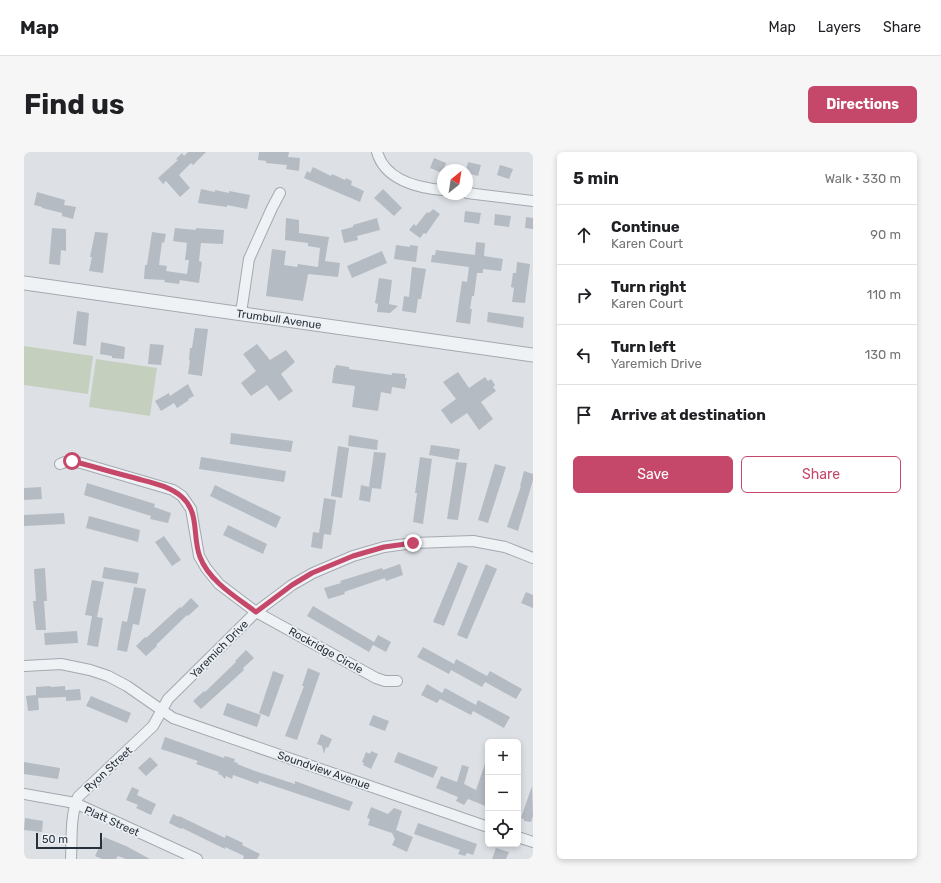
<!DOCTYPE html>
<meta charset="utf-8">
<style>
:root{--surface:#fff;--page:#f6f6f6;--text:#202124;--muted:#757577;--line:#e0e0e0;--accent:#c5486a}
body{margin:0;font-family:Rubik,sans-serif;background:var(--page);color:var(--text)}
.controls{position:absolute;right:12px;bottom:12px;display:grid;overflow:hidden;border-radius:6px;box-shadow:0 2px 6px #0003}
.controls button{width:36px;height:36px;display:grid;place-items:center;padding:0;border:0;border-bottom:1px solid var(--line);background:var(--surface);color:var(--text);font:20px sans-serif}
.compass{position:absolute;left:413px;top:12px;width:36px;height:36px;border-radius:50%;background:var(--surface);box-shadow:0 2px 6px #0003;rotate:30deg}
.scale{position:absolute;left:12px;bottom:10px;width:66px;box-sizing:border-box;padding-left:4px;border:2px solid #27313b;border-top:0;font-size:11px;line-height:14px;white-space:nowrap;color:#27313b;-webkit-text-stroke:3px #ecf0f4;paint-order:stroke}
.stop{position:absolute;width:12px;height:12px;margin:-9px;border:3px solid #c5486a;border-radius:50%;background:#fff}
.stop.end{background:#c5486a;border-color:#fff;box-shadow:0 1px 4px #0008}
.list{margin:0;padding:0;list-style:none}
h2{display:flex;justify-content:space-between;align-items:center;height:52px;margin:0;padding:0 16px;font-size:17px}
h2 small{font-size:13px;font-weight:400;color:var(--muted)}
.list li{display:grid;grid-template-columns:26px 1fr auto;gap:12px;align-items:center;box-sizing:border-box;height:60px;padding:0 16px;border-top:1px solid var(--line)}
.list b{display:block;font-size:15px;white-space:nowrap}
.list p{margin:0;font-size:13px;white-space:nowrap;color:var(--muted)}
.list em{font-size:13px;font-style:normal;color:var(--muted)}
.actions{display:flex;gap:8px;padding:12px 16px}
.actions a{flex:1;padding:9px 0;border:1px solid var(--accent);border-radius:6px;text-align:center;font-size:14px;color:var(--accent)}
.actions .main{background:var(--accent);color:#fff}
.icon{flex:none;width:22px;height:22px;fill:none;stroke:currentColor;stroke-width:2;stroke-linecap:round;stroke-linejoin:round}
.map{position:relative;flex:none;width:509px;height:707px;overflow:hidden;border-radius:6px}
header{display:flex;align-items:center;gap:24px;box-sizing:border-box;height:56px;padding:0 20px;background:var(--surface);border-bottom:1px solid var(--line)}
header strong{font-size:19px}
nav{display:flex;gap:22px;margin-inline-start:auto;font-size:14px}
.intro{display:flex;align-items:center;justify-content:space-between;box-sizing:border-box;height:96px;padding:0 24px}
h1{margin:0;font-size:28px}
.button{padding:10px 18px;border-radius:6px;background:var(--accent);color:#fff;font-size:14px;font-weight:700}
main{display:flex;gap:24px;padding:0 24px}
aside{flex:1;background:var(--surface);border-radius:6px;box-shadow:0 2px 6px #0003}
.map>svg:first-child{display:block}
.green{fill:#c5cfbe}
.building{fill:#b4bbc2}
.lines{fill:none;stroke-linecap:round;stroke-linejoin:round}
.minor-casing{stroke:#a3a9af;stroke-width:12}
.tertiary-casing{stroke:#a3a9af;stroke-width:15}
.minor{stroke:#eff2f4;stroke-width:10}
.tertiary{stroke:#eff2f4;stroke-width:13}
.route{stroke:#c5486a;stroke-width:5}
.labels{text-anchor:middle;stroke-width:3.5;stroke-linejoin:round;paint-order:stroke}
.street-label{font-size:11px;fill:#27313b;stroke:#ecf0f4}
</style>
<header>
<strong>Map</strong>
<nav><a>Map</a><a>Layers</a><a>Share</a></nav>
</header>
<div class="intro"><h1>Find us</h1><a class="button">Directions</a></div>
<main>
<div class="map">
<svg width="509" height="707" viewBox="0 0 509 707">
<rect width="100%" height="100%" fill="#dde1e6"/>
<!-- green -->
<g class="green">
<polygon points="0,194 69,204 64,242 0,233"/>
<polygon points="72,207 133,216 126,264 65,255"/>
</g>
<!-- building -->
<g class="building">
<polygon points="164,0 182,0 169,13 167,11 155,23 166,36 156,45 142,29 139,32 134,26 154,8 152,7 158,1 160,4"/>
<polygon points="235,0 265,0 264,5 276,6 275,19 262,17 263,13 242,11 242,9 234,8"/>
<polygon points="410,6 422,11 418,21 406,16"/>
<polygon points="444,10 457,13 454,24 443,21 443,18 442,18"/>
<polygon points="476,13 489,17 485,27 473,23"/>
<polygon points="289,15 307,24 308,22 321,28 322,26 328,29 327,33 340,39 336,50 280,26 283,19 286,21"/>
<polygon points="177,37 191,40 191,38 205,41 205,39 226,43 223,57 203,53 203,55 174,51"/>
<polygon points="359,37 378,56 370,64 350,46"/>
<polygon points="13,40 41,48 40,53 52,55 49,67 38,64 38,61 18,56 18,55 10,53"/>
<polygon points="409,57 416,62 402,82 400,81 396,86 385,78 390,72 392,74 403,60 405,61"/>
<polygon points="441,59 457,61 455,72 440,70"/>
<polygon points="471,62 487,64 485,75 470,73"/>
<polygon points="502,65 509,66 509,77 501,76"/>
<polygon points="262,66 275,68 275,81 305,85 301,109 316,111 314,125 284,122 279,149 242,144 248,97 262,99 260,113 273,115 274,112 294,115 296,96 284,94 284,91 261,88"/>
<polygon points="353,66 356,78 333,84 334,88 320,91 317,78 329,75 329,73"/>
<polygon points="28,76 42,77 42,99 37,98 36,113 25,112"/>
<polygon points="151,76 172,78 172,76 200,78 199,92 177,91 175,109 178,110 175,131 156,128 155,132 140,130 141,128 120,127 121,113 123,113 128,80 142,82 140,91 138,90 135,113 143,114 142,119 163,122 165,108 161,108 163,91 149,89"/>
<polygon points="71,80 84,81 79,121 65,119 68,105 66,105"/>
<polygon points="452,90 461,91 460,104 479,107 477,119 459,117 459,121 453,121 450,144 448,144 446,157 448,157 446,172 432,170 438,129 443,130 445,115 407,110 408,103 411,103 412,98 451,103"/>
<polygon points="372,93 386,95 386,93 394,94 392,110 370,107"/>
<polygon points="358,99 363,111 328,126 323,114"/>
<polygon points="493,110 506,112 501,151 488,150 490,136 487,135 489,121 492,121"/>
<polygon points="388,115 402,117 397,147 394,147 392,161 378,159 380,144 385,145"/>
<polygon points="355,126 368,128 365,152 374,154 366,161 353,160 354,152 351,151"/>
<polygon points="53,159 65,161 62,194 49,192"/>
<polygon points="464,160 500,165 499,176 463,170"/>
<polygon points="171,176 184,177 178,224 164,222 166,209 165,208 166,196 168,196"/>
<polygon points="77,190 101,195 100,207 88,206 88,204 76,202"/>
<polygon points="126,192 140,193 137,213 124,212"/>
<polygon points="233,192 246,208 262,198 271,210 257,222 269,239 255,249 243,233 227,244 217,231 232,219 219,202"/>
<polygon points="312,213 325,215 325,217 368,223 368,221 381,222 381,226 383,226 381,237 368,235 367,242 357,240 354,259 328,255 331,234 308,231 310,216 311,216"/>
<polygon points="434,220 445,236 461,225 464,229 467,227 471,233 469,235 472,239 457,250 469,267 455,278 443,261 427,272 417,258 432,247 419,230"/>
<polygon points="164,232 170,244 164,247 165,248 153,256 150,251 137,259 131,249 145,241 146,244"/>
<polygon points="207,281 269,289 267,300 206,292"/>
<polygon points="325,283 354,288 353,298 324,294"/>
<polygon points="407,293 436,297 434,308 405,303"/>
<polygon points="314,294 325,296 318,346 307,344"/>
<polygon points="350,300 362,301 357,337 348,336 346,350 335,348 337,333 345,335"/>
<polygon points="177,305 262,319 260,330 175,317"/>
<polygon points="396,305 408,307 399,372 389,370 393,341 391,341"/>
<polygon points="432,310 443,311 434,368 423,367"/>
<polygon points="471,312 482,315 464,371 454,368"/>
<polygon points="500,319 509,322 509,328 494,379 483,375 497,334 496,334"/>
<polygon points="63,331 131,352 130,355 147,361 144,371 126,367 127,364 60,343"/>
<polygon points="191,333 257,365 252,376 186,344"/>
<polygon points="17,335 18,347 0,348 0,336"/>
<polygon points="300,346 312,348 307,383 300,382 298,397 287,395 289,380 295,381"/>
<polygon points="40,361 41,372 0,374 0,363"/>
<polygon points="65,364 116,378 114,390 62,376"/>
<polygon points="204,373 243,392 239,402 199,383"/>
<polygon points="140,384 157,408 148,414 131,390"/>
<polygon points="434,410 444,414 420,474 409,470"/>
<polygon points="376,412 379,423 362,429 361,426 320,440 321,442 304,447 300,436 317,431 316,429 358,416 359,418"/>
<polygon points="462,412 473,417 443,487 433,483"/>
<polygon points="80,415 115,421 113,432 78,426"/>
<polygon points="21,416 23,449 20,449 22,478 12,478 9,449 12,449 10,417"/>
<polygon points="68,428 80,430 73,465 79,466 74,495 63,493 68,464 61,463"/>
<polygon points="110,435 122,437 115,473 109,472 103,500 93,498 98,469 103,470"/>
<polygon points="502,440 509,443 509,456 497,451"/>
<polygon points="167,446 175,454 164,464 163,463 132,493 133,494 122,504 112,494 121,485 122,486 156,455 157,456"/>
<polygon points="289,454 350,490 354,483 367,490 362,500 349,493 345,500 283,464"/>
<polygon points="53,479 54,491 21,493 20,481"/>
<polygon points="399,495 430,512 432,507 463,524 466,519 498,537 492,547 461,530 458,535 427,518 425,522 393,505"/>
<polygon points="222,498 230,506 219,516 220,518 177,557 169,549 180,539 181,540 212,510 211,509"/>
<polygon points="284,516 296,521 273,588 261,584 280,534 278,534"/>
<polygon points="249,519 260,523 245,565 235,561"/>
<polygon points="403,532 418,541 421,536 452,553 454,548 486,565 480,576 449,559 447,563 416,547 413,551 397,543"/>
<polygon points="26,534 27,535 41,534 41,538 56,537 57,548 42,549 42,545 14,546 15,558 4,559 2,544 12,543 12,535"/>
<polygon points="67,544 107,561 103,571 62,554"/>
<polygon points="203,551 237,563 233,575 199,563"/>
<polygon points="349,563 365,569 361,579 345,573"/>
<polygon points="297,582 308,587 304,596 302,595 300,602 298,594 293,592"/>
<polygon points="141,585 200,606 201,604 211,607 210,610 214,611 213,612 231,619 271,632 271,629 329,650 325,659 235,629 234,632 209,623 208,627 202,624 201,627 197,623 194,622 195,620 172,612 174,609 137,597"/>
<polygon points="347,599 354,602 347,617 339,613 340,611 338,610 342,600 346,602"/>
<polygon points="374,600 414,615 409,626 370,610"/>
<polygon points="126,605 134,613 122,624 114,616"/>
<polygon points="463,606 464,606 464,626 461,635 464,636 464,655 444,647 440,653 432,649 434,645 412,636 417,624 433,630 438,613 445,615 440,632 452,638"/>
<polygon points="0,610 36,616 34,627 0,622"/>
<polygon points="508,634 509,664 507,670 500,669 500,667 497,666"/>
<polygon points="108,635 115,638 113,643 132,652 127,663 112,656 114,653 102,648"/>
<polygon points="347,655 364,662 370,656 378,659 372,678 389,685 383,700 368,693 371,687 368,681 344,673 346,667 343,666"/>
<polygon points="149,662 155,665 155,664 201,686 202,683 219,691 218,693 236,702 233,707 219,707 220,704 201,695 201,697 158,676 157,677 145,671"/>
<polygon points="1,666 19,669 18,680 0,678"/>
<polygon points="394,671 453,692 449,703 443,701 441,704 434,702 436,698 390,682"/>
<polygon points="80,685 102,694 126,707 102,707 94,704 92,707 78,707 71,704"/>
<polygon points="472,696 485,700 482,707 468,707"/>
</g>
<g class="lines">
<!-- minor casing -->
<g class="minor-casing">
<g id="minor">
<path d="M353 0C361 28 394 36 419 38"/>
<polyline points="443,41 509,49"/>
<polyline points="217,161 225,107 248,56 256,41"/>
<path d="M36 312C44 308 50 310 57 311L149 338 158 344 167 357 175 404 182 416 195 432 232 460 352 526 361 529H373"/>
<polyline points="0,514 37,512 66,518 84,524 103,534 149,566 464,675"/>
<polyline points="0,642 51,651 173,707"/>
<polyline points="494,685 509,690"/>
<path d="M47 707C48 687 46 664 54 645L129 574 144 547 232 460 268 433 289 421 329 404 360 395 389 391 449 389 481 395 509 406"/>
</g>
</g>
<!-- tertiary casing -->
<g class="tertiary-casing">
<polyline id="tertiary" points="0,131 509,203"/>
</g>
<!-- minor -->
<use href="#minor" class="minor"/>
<!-- tertiary -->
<use href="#tertiary" class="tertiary"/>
</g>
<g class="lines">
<!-- route -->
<path class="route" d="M48 309C68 314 87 320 107 325 124 330 145 333 158 345 176 361 168 385 176 405 185 429 212 445 232 460L268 433 288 421 329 404 360 395 389 391"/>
</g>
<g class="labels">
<!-- street labels -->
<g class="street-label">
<text transform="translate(255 167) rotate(8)" y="4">Trumbull Avenue</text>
<text transform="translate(195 497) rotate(-45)" y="4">Yaremich Drive</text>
<text transform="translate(302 498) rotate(29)" y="4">Rockridge Circle</text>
<text transform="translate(84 617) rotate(-43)" y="4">Ryon Street</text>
<text transform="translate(300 618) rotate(19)" y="4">Soundview Avenue</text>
<text transform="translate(88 669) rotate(24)" y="4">Platt Street</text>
</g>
</g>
</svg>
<div class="controls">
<button>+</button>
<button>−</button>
<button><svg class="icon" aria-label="locate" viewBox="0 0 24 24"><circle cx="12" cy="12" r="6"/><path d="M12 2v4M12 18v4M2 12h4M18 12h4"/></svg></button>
</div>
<svg class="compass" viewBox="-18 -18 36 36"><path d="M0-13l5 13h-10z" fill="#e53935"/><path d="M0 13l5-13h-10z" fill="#757577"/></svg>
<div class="scale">50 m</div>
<div class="stop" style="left:48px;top:309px"></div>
<div class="stop end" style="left:389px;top:391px"></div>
</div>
<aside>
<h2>5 min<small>Walk · 330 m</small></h2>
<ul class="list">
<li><svg class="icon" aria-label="ahead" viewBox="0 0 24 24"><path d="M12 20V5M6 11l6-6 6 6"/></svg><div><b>Continue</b><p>Karen Court</p></div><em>90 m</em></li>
<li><svg class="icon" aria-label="right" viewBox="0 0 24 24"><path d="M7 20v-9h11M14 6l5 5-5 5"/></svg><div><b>Turn right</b><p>Karen Court</p></div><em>110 m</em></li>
<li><svg class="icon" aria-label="left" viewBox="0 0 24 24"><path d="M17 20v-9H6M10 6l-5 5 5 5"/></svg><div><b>Turn left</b><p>Yaremich Drive</p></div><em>130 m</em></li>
<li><svg class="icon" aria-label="arrive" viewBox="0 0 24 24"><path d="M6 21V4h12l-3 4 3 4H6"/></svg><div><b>Arrive at destination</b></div></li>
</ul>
<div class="actions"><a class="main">Save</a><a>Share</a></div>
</aside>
</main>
